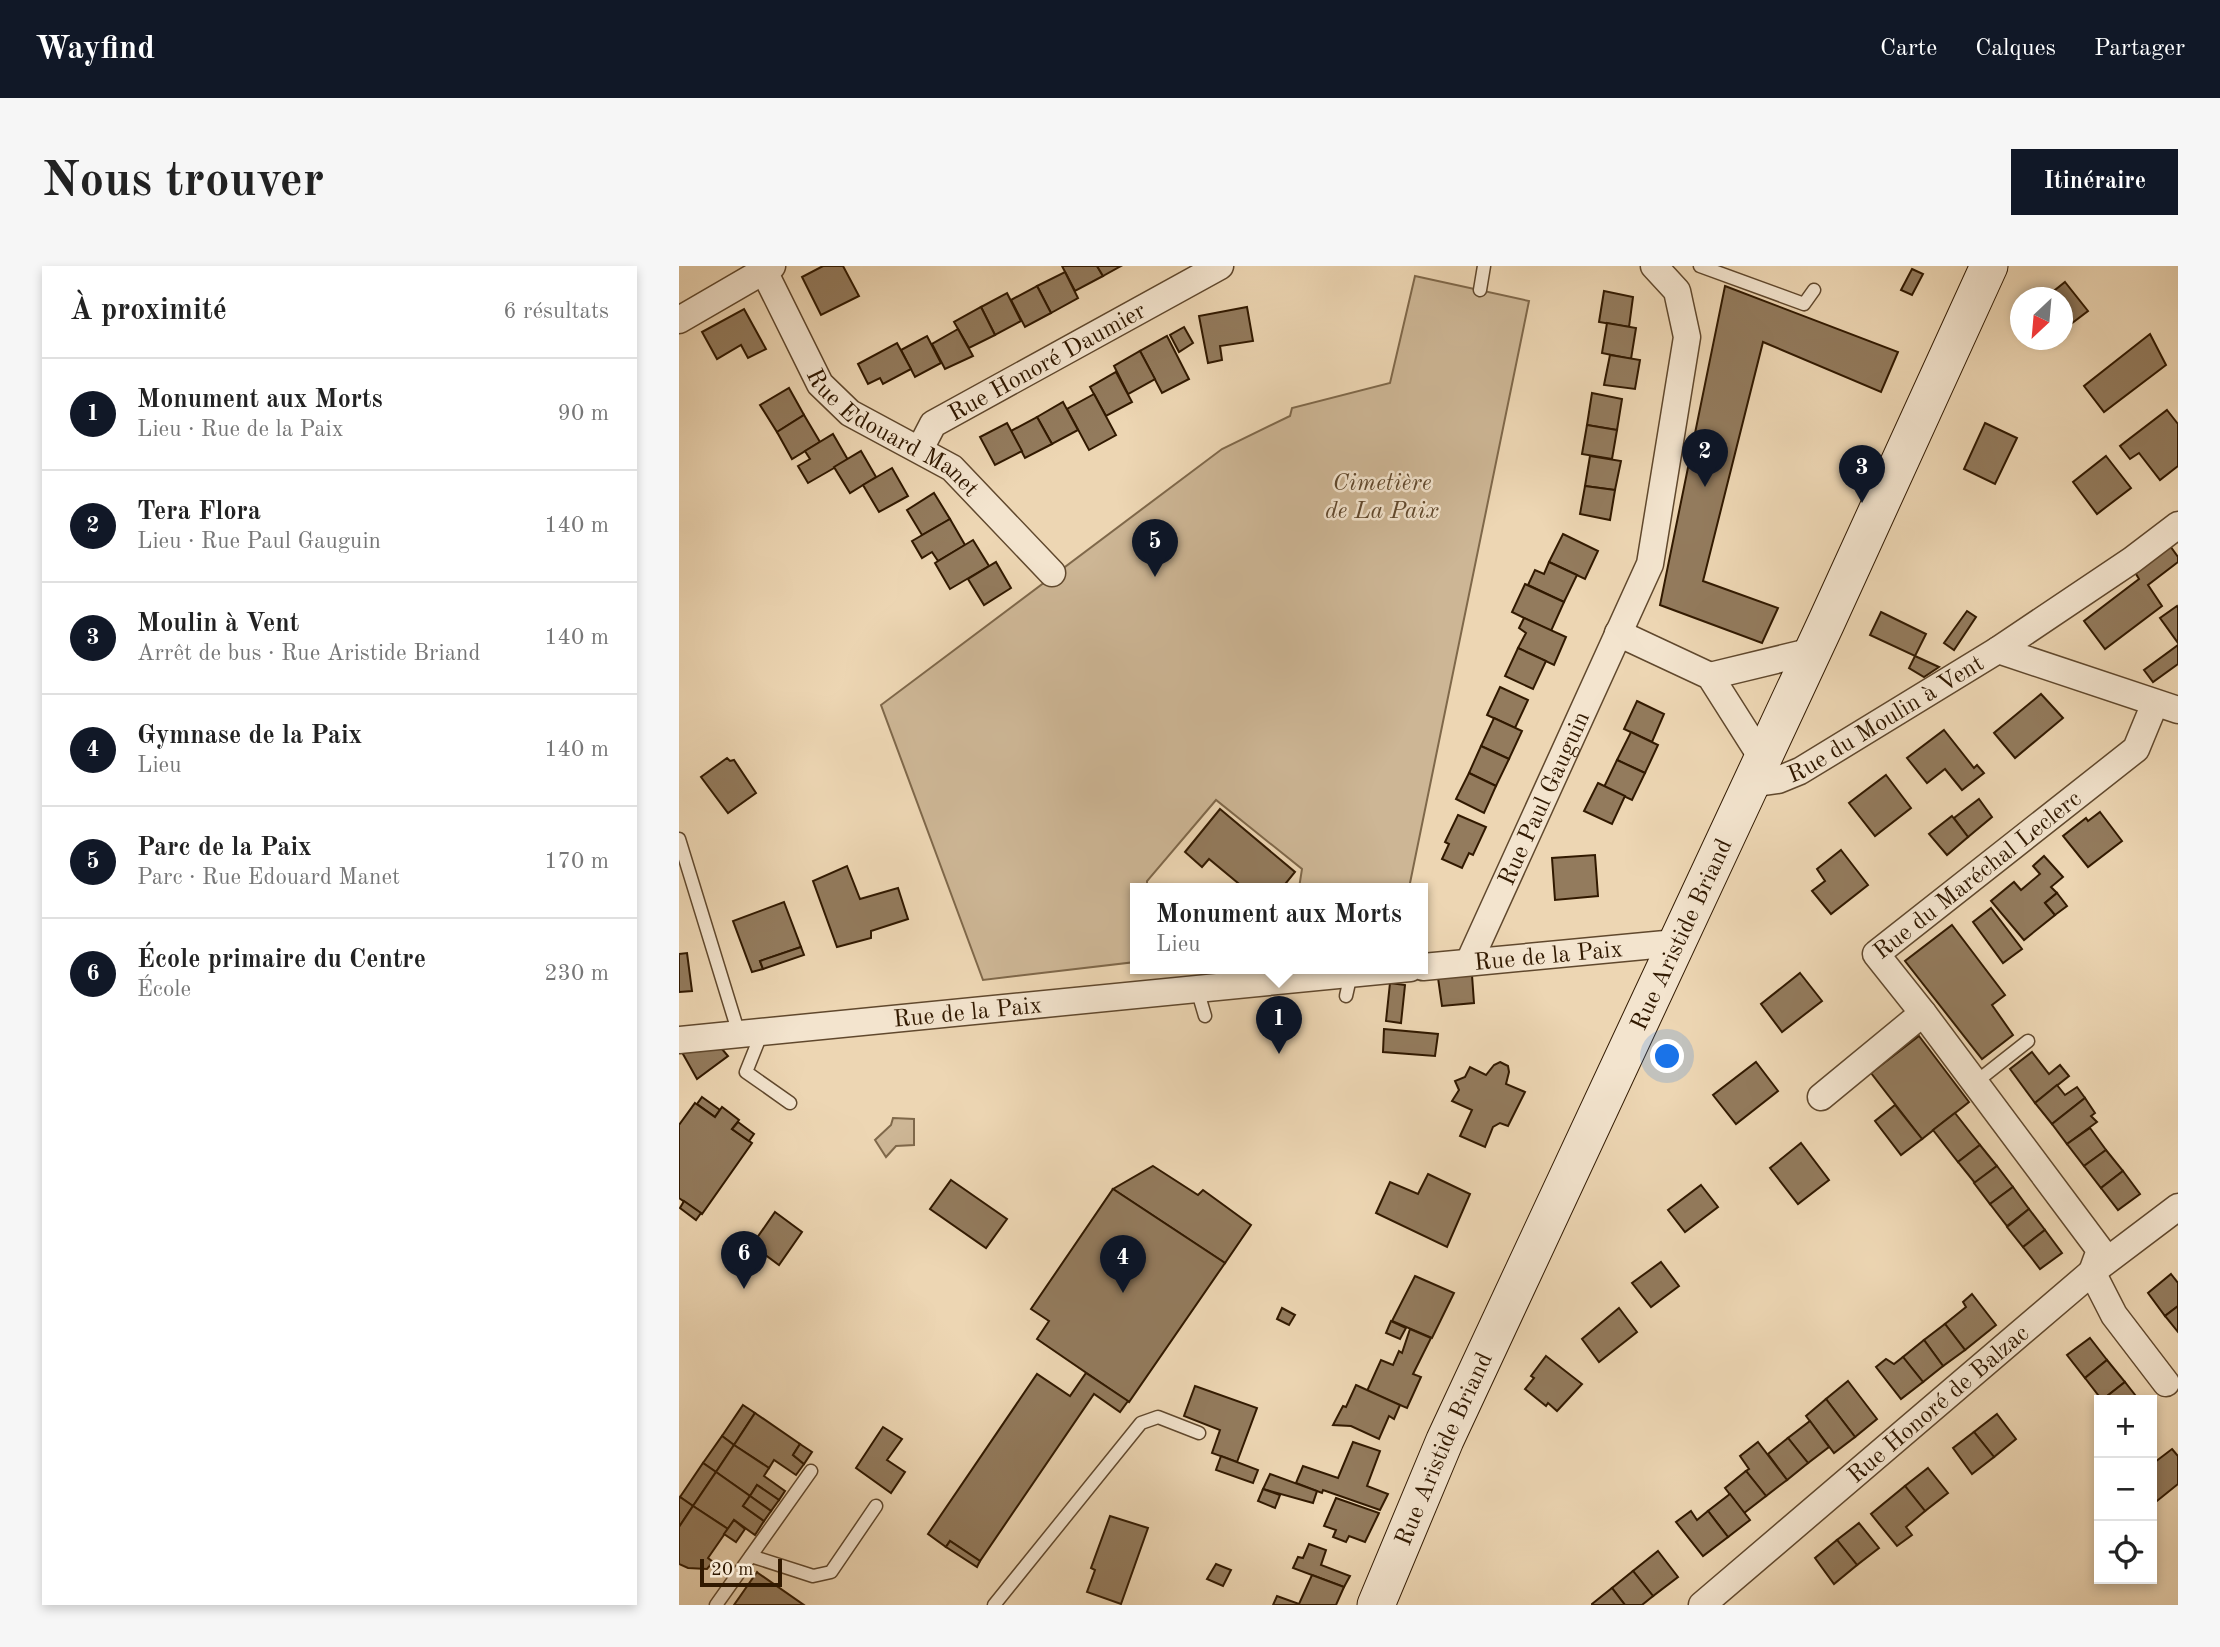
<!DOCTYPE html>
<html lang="fr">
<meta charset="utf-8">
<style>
:root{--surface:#fff;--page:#f6f6f6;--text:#222;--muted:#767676;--line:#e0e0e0;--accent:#111827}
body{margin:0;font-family:"Old Standard TT",serif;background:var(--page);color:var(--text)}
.controls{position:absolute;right:21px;bottom:21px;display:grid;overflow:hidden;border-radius:0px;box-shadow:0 4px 10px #0003}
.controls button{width:63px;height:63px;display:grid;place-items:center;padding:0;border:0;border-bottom:2px solid var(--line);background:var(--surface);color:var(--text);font:35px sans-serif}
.compass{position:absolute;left:1331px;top:21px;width:63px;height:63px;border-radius:50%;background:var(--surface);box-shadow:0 4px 10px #0003;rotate:206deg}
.scale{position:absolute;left:21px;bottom:18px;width:82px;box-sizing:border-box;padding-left:7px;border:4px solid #311900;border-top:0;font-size:19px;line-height:24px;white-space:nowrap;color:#311900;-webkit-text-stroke:5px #f3e4ce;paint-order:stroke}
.you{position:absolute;left:989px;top:791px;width:24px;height:24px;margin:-18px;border:5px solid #fff;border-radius:50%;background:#1a73e8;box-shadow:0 0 0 10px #1a73e833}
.badge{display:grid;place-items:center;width:46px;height:46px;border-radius:50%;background:var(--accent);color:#fff;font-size:23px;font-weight:700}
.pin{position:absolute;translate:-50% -58px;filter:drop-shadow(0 2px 4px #0008)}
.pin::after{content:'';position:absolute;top:37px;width:24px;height:21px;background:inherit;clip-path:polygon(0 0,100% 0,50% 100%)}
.popup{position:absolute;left:451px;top:617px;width:298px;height:91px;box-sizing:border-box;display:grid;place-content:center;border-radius:0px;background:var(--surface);filter:drop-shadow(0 2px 5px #0005);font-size:23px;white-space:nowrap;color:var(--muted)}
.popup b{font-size:26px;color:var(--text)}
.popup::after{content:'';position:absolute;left:50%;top:100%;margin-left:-14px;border:14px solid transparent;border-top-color:var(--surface)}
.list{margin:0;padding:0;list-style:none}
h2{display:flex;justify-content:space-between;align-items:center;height:91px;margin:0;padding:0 28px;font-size:30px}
h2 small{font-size:23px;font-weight:400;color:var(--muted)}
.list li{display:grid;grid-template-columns:46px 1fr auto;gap:21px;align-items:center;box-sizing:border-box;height:112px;padding:0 28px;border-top:2px solid var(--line)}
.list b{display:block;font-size:26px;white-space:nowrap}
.list p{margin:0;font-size:23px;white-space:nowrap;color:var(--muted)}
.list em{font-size:23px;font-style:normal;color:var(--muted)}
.icon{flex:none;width:38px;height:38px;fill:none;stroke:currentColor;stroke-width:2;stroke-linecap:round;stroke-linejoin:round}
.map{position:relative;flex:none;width:1499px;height:1339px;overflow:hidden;border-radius:0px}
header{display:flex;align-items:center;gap:42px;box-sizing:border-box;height:98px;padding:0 35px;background:var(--accent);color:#fff}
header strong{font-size:33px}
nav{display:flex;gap:38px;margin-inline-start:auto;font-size:24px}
.intro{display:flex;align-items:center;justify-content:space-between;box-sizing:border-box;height:168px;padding:0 42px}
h1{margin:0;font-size:49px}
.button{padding:18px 32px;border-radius:0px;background:var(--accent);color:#fff;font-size:24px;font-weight:700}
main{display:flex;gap:42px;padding:0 42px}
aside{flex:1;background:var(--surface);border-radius:0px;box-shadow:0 4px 10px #0003}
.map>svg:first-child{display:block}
.green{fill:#cdb695;stroke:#7f684a;stroke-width:2}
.building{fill:#937b5d;stroke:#311900;stroke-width:2}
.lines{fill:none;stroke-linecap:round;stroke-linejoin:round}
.service-casing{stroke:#60482d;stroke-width:15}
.minor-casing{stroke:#60482d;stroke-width:29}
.secondary-casing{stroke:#311900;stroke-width:39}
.service{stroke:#f3e4ce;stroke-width:12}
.minor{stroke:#f3e4ce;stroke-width:26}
.secondary{stroke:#f3e4ce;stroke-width:37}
.labels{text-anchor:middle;stroke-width:5;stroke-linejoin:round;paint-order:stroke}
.street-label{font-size:24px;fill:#311900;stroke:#f3e4ce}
.park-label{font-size:24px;font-style:italic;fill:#60482d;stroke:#f3e4ce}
</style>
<header>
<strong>Wayfind</strong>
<nav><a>Carte</a><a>Calques</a><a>Partager</a></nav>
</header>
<div class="intro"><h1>Nous trouver</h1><a class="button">Itinéraire</a></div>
<main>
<aside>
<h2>À proximité<small>6 résultats</small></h2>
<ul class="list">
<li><span class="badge">1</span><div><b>Monument aux Morts</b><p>Lieu · Rue de la Paix</p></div><em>90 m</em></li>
<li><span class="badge">2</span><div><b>Tera Flora</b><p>Lieu · Rue Paul Gauguin</p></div><em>140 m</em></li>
<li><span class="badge">3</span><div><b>Moulin à Vent</b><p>Arrêt de bus · Rue Aristide Briand</p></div><em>140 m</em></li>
<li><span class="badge">4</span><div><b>Gymnase de la Paix</b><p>Lieu</p></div><em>140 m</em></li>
<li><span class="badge">5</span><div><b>Parc de la Paix</b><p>Parc · Rue Edouard Manet</p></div><em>170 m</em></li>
<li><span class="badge">6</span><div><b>École primaire du Centre</b><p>École</p></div><em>230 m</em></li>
</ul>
</aside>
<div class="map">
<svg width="1499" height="1339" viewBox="0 0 1499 1339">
<rect width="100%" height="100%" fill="#edd6b3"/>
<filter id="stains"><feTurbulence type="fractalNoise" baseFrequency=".00286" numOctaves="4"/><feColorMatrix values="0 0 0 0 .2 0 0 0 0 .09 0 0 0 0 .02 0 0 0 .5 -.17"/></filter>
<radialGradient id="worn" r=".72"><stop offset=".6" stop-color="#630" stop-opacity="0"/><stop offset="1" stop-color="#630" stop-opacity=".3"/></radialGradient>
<!-- green -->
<g class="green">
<polygon points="736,10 850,35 730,622 620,622 623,603 537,534 468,615 468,622 456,622 456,696 304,714 202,439 543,183 611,150 613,142 711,117"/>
<polygon points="214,852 235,853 235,879 217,880 207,891 196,874 212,859"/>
</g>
<!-- building -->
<g class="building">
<polygon points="144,0 164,0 180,30 142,49 123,11"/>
<polygon points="383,0 418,0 424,10 396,25"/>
<polygon points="418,0 442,0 424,10"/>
<polygon points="1233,3 1244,8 1233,29 1222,24"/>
<polygon points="386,6 399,32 372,47 358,20"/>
<polygon points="1386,16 1409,45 1384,64 1384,32 1366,32"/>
<polygon points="358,20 372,47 346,61 332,34"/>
<polygon points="1046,20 1219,86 1202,126 1084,76 1024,315 1099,342 1083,377 981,339"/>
<polygon points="925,25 954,31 950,61 920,56"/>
<polygon points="328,27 342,55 316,69 302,41"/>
<polygon points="302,41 316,69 290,82 275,56"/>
<polygon points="568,41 574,75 541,80 543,94 529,97 520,50"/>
<polygon points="65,43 87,83 69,92 62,79 38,93 23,66"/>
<polygon points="928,57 957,62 952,93 923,87"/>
<polygon points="505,61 514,77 500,86 491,69"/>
<polygon points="279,63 294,90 266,103 253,78"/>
<polygon points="1471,68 1487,99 1425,146 1405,120"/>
<polygon points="248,70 262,97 236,111 222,84"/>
<polygon points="488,70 510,113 483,127 461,85"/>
<polygon points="218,77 232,103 204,118 201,112 189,118 179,98"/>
<polygon points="461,85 476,113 449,128 435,100"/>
<polygon points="931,89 961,94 956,123 925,119"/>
<polygon points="437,106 453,136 427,150 411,121"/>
<polygon points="110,122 125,149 98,166 81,139"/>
<polygon points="913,127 943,133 938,164 908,159"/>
<polygon points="415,128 437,169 410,184 388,143"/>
<polygon points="384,136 399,164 373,178 358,151"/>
<polygon points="1488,144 1499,158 1499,200 1481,214 1460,187 1451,193 1441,180"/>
<polygon points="125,149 141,176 113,193 98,166"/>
<polygon points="358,151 373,178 346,192 332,165"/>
<polygon points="328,157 343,185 316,199 301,171"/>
<polygon points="1306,157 1338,172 1316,218 1285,203"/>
<polygon points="908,159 938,164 933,193 903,188"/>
<polygon points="154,168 169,194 129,217 119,200 131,193 126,185"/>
<polygon points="182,185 197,211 171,227 155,201"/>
<polygon points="911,190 942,195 936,224 906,220"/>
<polygon points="1427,190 1452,222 1418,248 1394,216"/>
<polygon points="213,202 229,230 200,246 184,219"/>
<polygon points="906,220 936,224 931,254 901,248"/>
<polygon points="255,227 271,253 243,269 228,244"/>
<polygon points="271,253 286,279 259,295 253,286 243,292 233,275"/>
<polygon points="884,268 919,285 906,313 870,296"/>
<polygon points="294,274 310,300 271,323 256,297"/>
<polygon points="1489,277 1499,291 1499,296 1469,319 1483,340 1426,383 1405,355 1460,313 1454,303"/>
<polygon points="317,296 332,322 305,339 289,313"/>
<polygon points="870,296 898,309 885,336 849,319 856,304 865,308"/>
<polygon points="846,318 885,336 872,365 833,346"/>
<polygon points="1498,340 1499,342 1499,377 1481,352"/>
<polygon points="1288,345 1297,351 1275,384 1265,377"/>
<polygon points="1202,346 1247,368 1236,390 1191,369"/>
<polygon points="845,352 887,371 875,399 839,382 847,367 840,362"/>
<polygon points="1499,379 1499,398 1474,416 1465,404"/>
<polygon points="839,382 867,395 854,423 826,410"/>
<polygon points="1236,390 1260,401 1245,411 1230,402"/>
<polygon points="821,421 849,434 836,462 808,449"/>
<polygon points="1362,428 1384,452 1336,492 1315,467"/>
<polygon points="958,435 985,448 973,476 945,463"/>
<polygon points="815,452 843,465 830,493 802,480"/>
<polygon points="1265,464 1295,502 1298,499 1305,507 1283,524 1266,503 1248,517 1228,492"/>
<polygon points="952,466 979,479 966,507 938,494"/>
<polygon points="802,480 830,493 817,520 790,507"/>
<polygon points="48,492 51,495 55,494 77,527 49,547 22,511"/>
<polygon points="938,494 966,507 953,534 925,521"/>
<polygon points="790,507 817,520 805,547 777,533"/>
<polygon points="1207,509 1232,542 1196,570 1170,537"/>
<polygon points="919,517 946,530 933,558 905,545"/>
<polygon points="1300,533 1313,551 1289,571 1275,552"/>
<polygon points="541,543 616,606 603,622 565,622 530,593 523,601 506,586"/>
<polygon points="1421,546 1443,575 1409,601 1384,570 1407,552 1409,555"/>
<polygon points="779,549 807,561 794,589 790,587 783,602 763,593 770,578 766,576"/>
<polygon points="1273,550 1289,571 1268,589 1250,568"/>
<polygon points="1162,584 1189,619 1152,648 1133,625 1146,615 1138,603"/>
<polygon points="916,589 919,630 876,634 873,592"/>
<polygon points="1365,590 1384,611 1372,621 1378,627 1366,637 1376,649 1345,674 1312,635 1335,616 1342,624 1361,608 1354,600"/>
<polygon points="168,600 181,633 219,622 229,653 192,665 192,672 158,681 134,615"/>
<polygon points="1378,627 1388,640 1376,649 1366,637"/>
<polygon points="105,636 122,681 81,695 84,703 73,706 54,655"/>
<polygon points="1312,642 1343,683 1324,697 1294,656"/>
<polygon points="1273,659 1326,729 1313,739 1334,769 1303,793 1226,695"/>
<polygon points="122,681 125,689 84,703 81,695"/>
<polygon points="8,687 13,725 0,726 0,688"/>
<polygon points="1121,707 1143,735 1103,766 1082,738"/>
<polygon points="793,709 795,737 763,740 759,712"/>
<polygon points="711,717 726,719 722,757 707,755"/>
<polygon points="705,763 759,768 756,790 704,786"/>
<polygon points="1240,770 1290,836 1243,873 1192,807"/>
<polygon points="37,776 49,790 18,813 0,781"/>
<polygon points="1353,786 1370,808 1381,799 1390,810 1356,837 1331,803"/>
<polygon points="821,796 829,800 830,806 827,818 846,826 829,860 821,857 814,861 806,881 781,870 793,844 773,835 780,824 776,815 786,811 791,801 807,809 815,799"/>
<polygon points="1077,796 1099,825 1057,858 1034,829"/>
<polygon points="1378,819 1386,829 1398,821 1406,832 1373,858 1356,837"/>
<polygon points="23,831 41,844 36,851 18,838"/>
<polygon points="1406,832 1416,847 1412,850 1418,856 1388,878 1373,858"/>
<polygon points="16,837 36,851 43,841 60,854 53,863 73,877 23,948 0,932 0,859"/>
<polygon points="1216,839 1243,873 1222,889 1196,855"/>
<polygon points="1276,847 1301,879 1279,896 1254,864"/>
<polygon points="59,856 75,868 70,875 53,863"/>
<polygon points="1411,862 1427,884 1405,900 1388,878"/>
<polygon points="1122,877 1150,914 1119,938 1091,902"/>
<polygon points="1301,879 1318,900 1296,917 1279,896"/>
<polygon points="1427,884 1444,905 1422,922 1405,900"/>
<polygon points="474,900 519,929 524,924 572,959 546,997 434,923"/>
<polygon points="1318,900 1334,921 1311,938 1295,917"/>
<polygon points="1444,905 1461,928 1439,944 1422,922"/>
<polygon points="749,908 791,928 768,981 697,947 711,916 739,928"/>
<polygon points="272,914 328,953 307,982 251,943"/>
<polygon points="1022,919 1039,941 1006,966 989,944"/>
<polygon points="1334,921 1350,943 1328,960 1311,938"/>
<polygon points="434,923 546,997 450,1136 358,1073 370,1055 352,1043"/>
<polygon points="5,935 22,947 17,954 1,942"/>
<polygon points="1350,943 1366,964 1344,981 1328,961"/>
<polygon points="96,946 123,966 100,999 73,979"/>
<polygon points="1366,964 1383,987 1361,1003 1344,981"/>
<polygon points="982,996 1000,1020 972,1041 953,1017"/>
<polygon points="1492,1008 1499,1017 1499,1040 1486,1050 1469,1027"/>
<polygon points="736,1010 775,1027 753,1072 713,1055"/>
<polygon points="1293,1028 1317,1059 1286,1084 1266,1058 1287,1041 1284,1036"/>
<polygon points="1499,1040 1499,1066 1486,1050"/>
<polygon points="603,1042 616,1049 610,1059 598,1053"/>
<polygon points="940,1042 958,1066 920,1096 903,1073"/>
<polygon points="712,1055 727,1062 721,1073 707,1067"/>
<polygon points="1266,1058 1286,1084 1264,1100 1245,1074"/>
<polygon points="731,1063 752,1072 734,1108 742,1111 728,1142 688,1125 702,1094 714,1099 720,1085 723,1087"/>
<polygon points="1411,1072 1428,1094 1406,1112 1388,1089"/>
<polygon points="1245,1074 1264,1100 1244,1116 1224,1091"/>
<polygon points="867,1090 903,1118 878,1145 869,1137 867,1140 846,1123 855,1112 852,1110"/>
<polygon points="1224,1091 1244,1116 1222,1133 1197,1101 1207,1093 1215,1098"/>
<polygon points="1428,1094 1446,1116 1423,1134 1406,1112"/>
<polygon points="407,1107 449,1135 441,1146 415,1128 301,1295 271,1275 267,1281 249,1268 358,1108 391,1130"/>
<polygon points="1169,1115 1198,1153 1176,1171 1147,1133"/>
<polygon points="1446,1116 1460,1134 1423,1134"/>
<polygon points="677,1119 721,1139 715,1153 710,1150 700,1173 672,1160 654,1159 664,1140 667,1141"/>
<polygon points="516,1120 578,1142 558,1196 533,1187 541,1164 505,1150"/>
<polygon points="1147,1133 1176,1171 1155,1187 1127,1150"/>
<polygon points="64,1139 76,1147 55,1179 43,1170"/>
<polygon points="76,1147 121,1178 114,1189 125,1198 117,1209 95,1194 90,1202 55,1179"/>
<polygon points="1318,1148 1337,1173 1315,1191 1295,1166"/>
<polygon points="1131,1155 1150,1181 1129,1197 1109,1172"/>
<polygon points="204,1161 223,1173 208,1194 226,1206 212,1227 177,1202"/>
<polygon points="1295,1166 1315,1191 1293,1208 1274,1182"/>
<polygon points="43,1170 55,1179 37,1206 24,1197"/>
<polygon points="1109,1172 1129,1197 1108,1214 1089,1188"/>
<polygon points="674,1176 701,1185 688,1220 709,1228 701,1244 644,1224 643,1227 617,1217 624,1200 659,1212"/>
<polygon points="1079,1176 1108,1214 1087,1230 1067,1205 1070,1203 1061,1190"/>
<polygon points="121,1178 133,1186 125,1198 114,1189"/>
<polygon points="55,1179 90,1202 85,1210 106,1225 100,1234 78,1219 71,1230 37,1206"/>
<polygon points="1493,1183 1499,1190 1499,1218 1473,1239 1473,1193 1476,1196"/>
<polygon points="542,1190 579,1204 574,1217 537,1204"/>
<polygon points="24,1197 37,1206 14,1240 1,1231"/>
<polygon points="1249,1202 1269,1227 1246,1245 1226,1220"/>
<polygon points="1067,1205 1087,1230 1065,1247 1046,1222"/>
<polygon points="37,1206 71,1230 64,1240 85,1255 76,1269 55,1254 49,1263 14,1240"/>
<polygon points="591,1208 638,1225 634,1237 584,1223"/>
<polygon points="78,1219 100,1234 92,1245 71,1230"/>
<polygon points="1226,1220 1246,1245 1227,1261 1233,1269 1218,1280 1192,1248"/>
<polygon points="584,1223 601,1229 596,1242 579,1235"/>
<polygon points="1051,1228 1071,1254 1049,1271 1029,1245"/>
<polygon points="71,1230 92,1245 85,1255 64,1240"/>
<polygon points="1,1231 14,1240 0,1261 0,1233"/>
<polygon points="657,1232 700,1247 686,1276 670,1270 667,1276 654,1271 657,1264 645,1260"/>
<polygon points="14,1240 49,1263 29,1292 34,1296 28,1303 9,1302 0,1298 0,1261"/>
<polygon points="1012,1245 1018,1254 1029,1245 1049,1271 1024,1290 997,1256"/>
<polygon points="431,1250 469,1262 442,1338 408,1326 416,1304 412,1302"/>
<polygon points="55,1254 66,1263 57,1276 45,1268"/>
<polygon points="1180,1257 1200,1282 1178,1299 1158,1274"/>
<polygon points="1158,1274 1178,1299 1155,1318 1136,1292"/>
<polygon points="271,1275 301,1295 298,1301 267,1281"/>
<polygon points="630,1278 647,1284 642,1299 671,1310 665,1321 614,1302 619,1291 624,1292"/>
<polygon points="979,1285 999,1311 974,1330 954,1305"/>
<polygon points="537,1298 552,1304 544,1320 528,1313"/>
<polygon points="954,1305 974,1330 963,1339 946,1339 933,1322"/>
<polygon points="78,1306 79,1307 125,1339 55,1339"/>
<polygon points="633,1309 665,1321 657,1339 594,1339 598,1330 620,1338"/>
<polygon points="933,1322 946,1339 913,1339 913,1338"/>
</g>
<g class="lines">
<!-- service casing -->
<g class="service-casing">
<g id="service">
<polyline points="1021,0 1125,38 1135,24"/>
<polyline points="801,24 805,0"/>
<polyline points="0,573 60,768"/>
<polyline points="518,723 526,750"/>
<polyline points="667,730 672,708"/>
<polyline points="83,766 67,806 111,837"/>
<polyline points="1297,816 1349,775"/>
<polyline points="72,1290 134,1310 152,1306 197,1240"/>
<polyline points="37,1339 132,1205"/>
<polyline points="315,1339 462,1157 479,1151 520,1167"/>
</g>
</g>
<!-- minor casing -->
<g class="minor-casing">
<g id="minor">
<path id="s1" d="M85 5 141 118 171 147 273 202 373 307"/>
<polyline points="0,54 93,0"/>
<path id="s2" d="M241 183 254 158 541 0"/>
<polyline points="939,367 1031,410 1083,492"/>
<polyline points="1319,384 1453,294 1499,259"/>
<polyline points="1031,410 1134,385"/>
<path id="s3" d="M1071 518 1099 514 1121 505 1319 384 1499 444"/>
<path id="s4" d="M790 696 971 298 1008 71 998 25 975 0"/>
<path id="s5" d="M744 701 997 677"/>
<polyline points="1244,747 1421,984 1413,1006 1435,1049 1487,1117"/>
<path id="s6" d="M0 774 731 702"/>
<path id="s7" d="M1142 831 1244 747 1197 688 1457 483 1476 437"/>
<path id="s8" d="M1023 1339 1413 1006 1499 941"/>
</g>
</g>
<!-- secondary casing -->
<g class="secondary-casing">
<g id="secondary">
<path id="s9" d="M697 1339 766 1174 1147 357 1310 0"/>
</g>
</g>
<!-- service -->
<use href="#service" class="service"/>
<!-- minor -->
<use href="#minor" class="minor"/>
<!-- secondary -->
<use href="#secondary" class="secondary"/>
</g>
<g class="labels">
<!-- street labels -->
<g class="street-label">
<text dy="8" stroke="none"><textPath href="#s2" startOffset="158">Rue Honoré Daumier</textPath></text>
<text dy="8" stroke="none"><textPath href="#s1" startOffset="214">Rue Edouard Manet</textPath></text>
<text dy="8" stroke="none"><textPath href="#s3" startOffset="152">Rue du Moulin à Vent</textPath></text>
<text dy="8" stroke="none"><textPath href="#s4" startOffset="180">Rue Paul Gauguin</textPath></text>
<text dy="8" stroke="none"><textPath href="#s7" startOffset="336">Rue du Maréchal Leclerc</textPath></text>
<text dy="8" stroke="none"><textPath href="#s9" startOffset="737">Rue Aristide Briand</textPath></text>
<text dy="8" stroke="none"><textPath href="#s5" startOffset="126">Rue de la Paix</textPath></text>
<text dy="8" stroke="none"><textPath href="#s6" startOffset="290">Rue de la Paix</textPath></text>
<text dy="8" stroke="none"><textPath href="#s8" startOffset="310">Rue Honoré de Balzac</textPath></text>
<text dy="8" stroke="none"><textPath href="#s9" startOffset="170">Rue Aristide Briand</textPath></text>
</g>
<!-- park labels -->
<g class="park-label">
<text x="703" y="224">Cimetière<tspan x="703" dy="28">de La Paix</tspan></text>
</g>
</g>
<rect width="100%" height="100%" filter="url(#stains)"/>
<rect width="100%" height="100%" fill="url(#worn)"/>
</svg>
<div class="controls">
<button>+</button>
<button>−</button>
<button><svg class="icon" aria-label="locate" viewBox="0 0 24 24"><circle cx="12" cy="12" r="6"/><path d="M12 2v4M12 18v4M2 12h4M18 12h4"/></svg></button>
</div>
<svg class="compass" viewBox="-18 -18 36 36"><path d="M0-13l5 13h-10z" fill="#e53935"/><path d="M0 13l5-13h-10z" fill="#767676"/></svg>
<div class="scale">20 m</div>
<div class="you"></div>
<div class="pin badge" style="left:600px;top:788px">1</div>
<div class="popup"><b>Monument aux Morts</b>Lieu</div>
<div class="pin badge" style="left:1026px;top:221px">2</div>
<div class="pin badge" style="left:1183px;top:237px">3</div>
<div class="pin badge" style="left:444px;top:1027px">4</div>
<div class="pin badge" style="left:476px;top:311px">5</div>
<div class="pin badge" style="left:65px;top:1023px">6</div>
</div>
</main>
